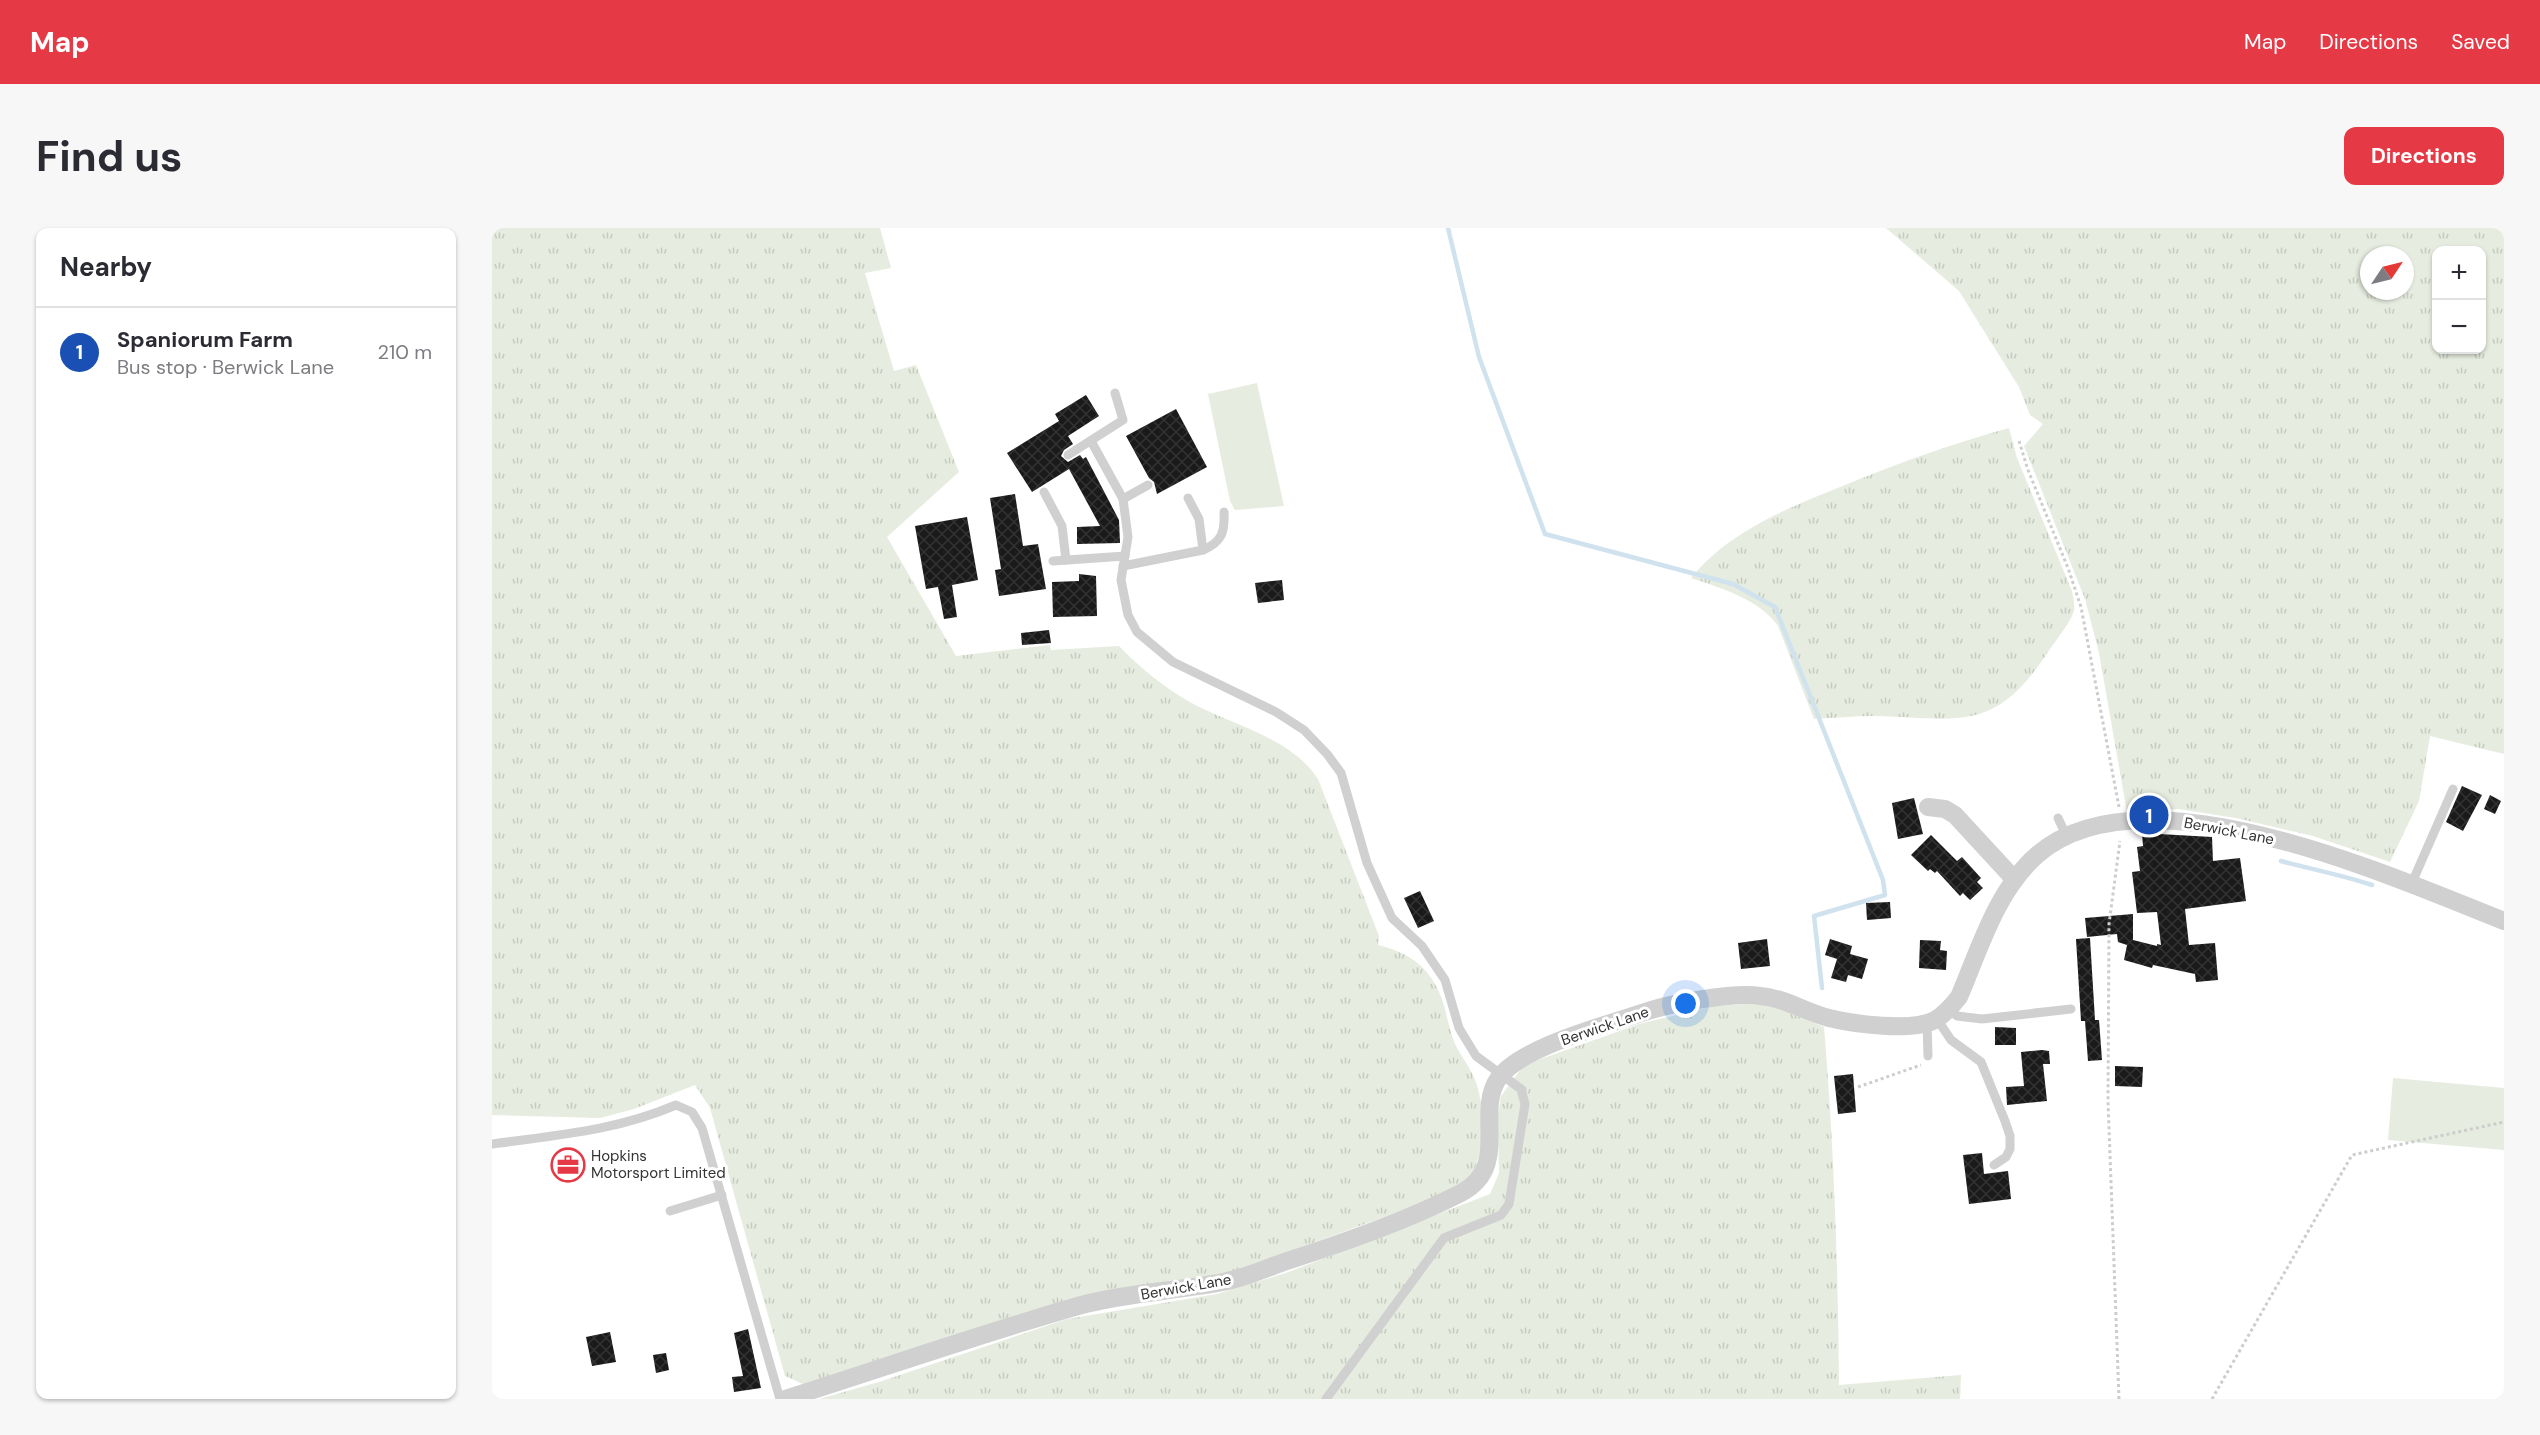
<!DOCTYPE html>
<meta charset="utf-8">
<style>
:root{--surface:#fff;--page:#f7f7f7;--text:#2b2b33;--muted:#7c7c81;--line:#e1e1e2;--accent:#e63946}
body{margin:0;font-family:"DM Sans",sans-serif;background:var(--page);color:var(--text)}
.controls{position:absolute;right:18px;top:18px;display:grid;overflow:hidden;border-radius:12px;box-shadow:0 2px 4px #0004}
.controls button{width:54px;height:54px;display:grid;place-items:center;padding:0;border:0;border-bottom:2px solid var(--line);background:var(--surface);color:var(--text);font:30px sans-serif}
.compass{position:absolute;left:1868px;top:18px;width:54px;height:54px;border-radius:50%;background:var(--surface);box-shadow:0 2px 4px #0004;rotate:55deg}
.you{position:absolute;left:1194px;top:776px;width:21px;height:21px;margin:-15px;border:4px solid #fff;border-radius:50%;background:#1a73e8;box-shadow:0 0 0 9px #1a73e833}
.badge{display:grid;place-items:center;width:39px;height:39px;border-radius:50%;background:var(--accent);color:#fff;font-size:20px;font-weight:700}
.pin{position:absolute;translate:-50% -50%;border:3px solid #fff;box-shadow:0 2px 6px #0006}
.list{margin:0;padding:0;list-style:none}
h2{display:flex;justify-content:space-between;align-items:center;height:78px;margin:0;padding:0 24px;font-size:26px}
h2 small{font-size:20px;font-weight:400;color:var(--muted)}
.list li{display:grid;grid-template-columns:39px 1fr auto;gap:18px;align-items:center;box-sizing:border-box;height:90px;padding:0 24px;border-top:2px solid var(--line)}
.list b{display:block;font-size:22px;white-space:nowrap}
.list p{margin:0;font-size:20px;white-space:nowrap;color:var(--muted)}
.list em{font-size:20px;font-style:normal;color:var(--muted)}
.map{position:relative;flex:none;width:2012px;height:1171px;overflow:hidden;border-radius:12px}
header{display:flex;align-items:center;gap:36px;box-sizing:border-box;height:84px;padding:0 30px;background:var(--accent);color:#fff}
header strong{font-size:28px}
nav{display:flex;gap:33px;margin-inline-start:auto;font-size:21px}
.intro{display:flex;align-items:center;justify-content:space-between;box-sizing:border-box;height:144px;padding:0 36px}
h1{margin:0;font-size:42px}
.button{padding:15px 27px;border-radius:12px;background:var(--accent);color:#fff;font-size:21px;font-weight:700}
main{display:flex;gap:36px;padding:0 36px}
aside{flex:1;background:var(--surface);border-radius:12px;box-shadow:0 2px 4px #0004}
.map>svg:first-child{display:block}
.grass{fill:url(#grass-tufts);fill-rule:evenodd}
.pitch{fill:#e6ecdf}
.lines{fill:none;stroke-linecap:round;stroke-linejoin:round}
.stream{stroke:#cfe2ee;stroke-width:4.5}
.building{fill:url(#building-cross-hatch)}
.path{stroke:#cdcdcd;stroke-width:3;stroke-dasharray:3 3;stroke-linecap:butt}
.service{stroke:#d0d0d0;stroke-width:9}
.minor{stroke:#d0d0d0;stroke-width:18}
.labels{text-anchor:middle;stroke-width:6;stroke-linejoin:round;paint-order:stroke}
.street-label{font-size:15px;fill:#333;stroke:#fff}
.poi-label{font-size:15px;fill:#333;stroke:#fff;text-anchor:start}
</style>
<header>
<strong>Map</strong>
<nav><a>Map</a><a>Directions</a><a>Saved</a></nav>
</header>
<div class="intro"><h1>Find us</h1><a class="button">Directions</a></div>
<main>
<aside>
<h2>Nearby<small></small></h2>
<ul class="list">
<li><span class="badge" style="background:#1a4fb4">1</span><div><b>Spaniorum Farm</b><p>Bus stop · Berwick Lane</p></div><em>210 m</em></li>
</ul>
</aside>
<div class="map">
<svg width="2012" height="1171" viewBox="0 0 2012 1171">
<defs>
<pattern id="grass-tufts" width="24" height="20" patternUnits="userSpaceOnUse" patternTransform="scale(1.5)"><rect width="24" height="20" fill="#e6ecdf"/><path d="M3 7l-1-3M5 7V3M7 7l1-3M15 17l-1-3M17 17v-4M19 17l1-3" fill="none" stroke="#c6cbc0"/></pattern>
<pattern id="building-cross-hatch" width="8" height="8" patternUnits="userSpaceOnUse" patternTransform="scale(1.5)"><rect width="8" height="8" fill="#1a1a1a"/><path d="M0 0l8 8M0 8l8-8" fill="none" stroke="#333"/></pattern>
</defs>
<rect width="100%" height="100%" fill="#fff"/>
<!-- grass -->
<g class="grass">
<path d="M0 0H388L399 40 373 45 402 143 424 137 467 244 395 309 464 428 558 417 559 422 627 418C647 439 672 459 696 473 738 497 798 508 826 551L887 708 886 717C918 725 938 739 950 771 955 786 957 802 963 816 969 828 978 839 983 852 993 875 994 925 979 947 975 954 965 960 959 965L734 1046 313 1157 293 1148 218 880 203 857 142 881 108 890 0 887Z"/>
<path d="M1394 0H2012V526L1938 508 1927 573 1898 634 1821 608 1744 590 1686 581 1635 584 1607 425 1593 371 1532 218 1551 196 1538 187 1527 159 1467 63ZM1944 22H1990V122H1944ZM1877 27H1913V63H1877Z"/>
<path d="M1517 200 1525 230 1580 363C1581 369 1583 376 1582 382 1581 391 1562 415 1556 424 1502 506 1468 490 1382 488 1362 488 1342 490 1322 491L1286 398C1267 371 1229 360 1199 350 1239 301 1301 278 1358 255 1409 234 1463 215 1517 200Z"/>
<path d="M1254 776 1284 778 1332 799C1342 918 1346 1037 1347 1157L1469 1147 1468 1171H327L387 1154 575 1091 725 1066 794 1045 998 966 1007 945 1006 887 1009 868 1032 837 1147 796 1222 778Z"/>
</g>
<!-- pitch -->
<g class="pitch">
<polygon points="765,155 792,278 743,282 738,273 716,166"/>
<polygon points="1901,850 2012,860 2012,922 1896,912"/>
</g>
<g class="lines">
<!-- stream -->
<g class="stream">
<polyline points="956,0 987,129 1053,306 1241,356 1283,379 1391,652 1393,667 1322,688 1330,760"/>
<path d="M1789 633C1819 641 1850 647 1880 657"/>
</g>
</g>
<!-- building -->
<g class="building">
<polygon points="594,167 607,188 576,208 581,216 572,222 569,228 576,234 588,227 591,231 594,229 627,292 628,315 585,316 585,299 608,298 577,241 540,264 515,225 567,193 563,186"/>
<polygon points="684,181 715,239 665,266 662,254 657,250 634,208"/>
<polygon points="523,266 531,318 546,316 554,361 507,368 503,342 509,341 498,270"/>
<polygon points="475,289 486,352 460,357 465,389 452,391 446,359 434,361 423,298"/>
<polygon points="587,346 604,348 605,388 561,389 560,354 587,353"/>
<polygon points="790,352 792,372 766,375 763,355"/>
<polygon points="557,402 559,415 530,417 529,405"/>
<polygon points="1970,558 1990,567 1971,603 1954,594"/>
<polygon points="1998,567 2009,573 2003,586 1992,581"/>
<polygon points="1422,570 1431,606 1406,611 1400,575"/>
<polygon points="1650,605 1720,609 1721,633 1748,630 1754,673 1693,681 1697,717 1723,715 1726,752 1704,754 1703,746 1661,737 1660,740 1632,732 1635,717 1626,714 1625,706 1595,709 1593,690 1641,686 1641,712 1665,718 1665,716 1669,717 1665,684 1645,685 1640,644 1648,643 1645,619 1651,618"/>
<polygon points="1439,607 1465,633 1470,629 1489,650 1485,654 1491,660 1478,672 1471,665 1468,668 1445,643 1443,645 1438,641 1436,643 1419,627"/>
<polygon points="928,663 942,693 926,700 912,670"/>
<polygon points="1398,674 1399,690 1375,692 1374,675"/>
<polygon points="1598,710 1603,792 1607,792 1610,832 1596,833 1593,793 1595,793 1589,793 1584,711"/>
<polygon points="1275,711 1278,738 1249,741 1246,715"/>
<polygon points="1338,711 1360,718 1358,726 1376,731 1370,751 1356,747 1354,754 1339,750 1345,731 1333,727"/>
<polygon points="1428,712 1449,713 1448,722 1455,723 1454,742 1427,740"/>
<polygon points="1503,799 1524,800 1524,817 1503,817"/>
<polygon points="1550,822 1557,823 1558,836 1551,836 1555,873 1515,877 1514,859 1532,858 1529,824"/>
<polygon points="1623,838 1651,839 1650,859 1623,858"/>
<polygon points="1361,846 1364,884 1346,886 1342,848"/>
<polygon points="1490,925 1492,946 1516,943 1519,971 1477,976 1471,927"/>
<polygon points="256,1101 269,1160 242,1164 240,1149 251,1148 242,1105"/>
<polygon points="118,1104 124,1134 100,1138 94,1109"/>
<polygon points="174,1125 177,1142 164,1145 161,1127"/>
</g>
<g class="lines">
<!-- path -->
<g class="path">
<polyline points="1527,213 1536,242 1576,340 1589,379 1627,579"/>
<polyline points="1366,859 1429,837"/>
<polyline points="1627,1171 1616,873 1617,696 1628,613"/>
<polyline points="1720,1171 1860,927 2012,894"/>
</g>
<!-- service -->
<g class="service">
<polyline points="599,213 631,271 636,309 629,352 636,387 645,404 681,434 784,484 812,502 835,526 849,545 875,635 900,690 930,718 953,752 967,800 984,828 1029,861 1033,876 1017,976 1009,987 952,1010 834,1171"/>
<polyline points="576,227 631,192 623,165"/>
<polyline points="552,264 570,298 574,332"/>
<polyline points="696,270 707,291 711,322"/>
<polyline points="631,271 656,257"/>
<polyline points="561,333 633,328"/>
<path d="M631 338 711 322C730 314 733 304 732 284"/>
<polyline points="1566,590 1574,607"/>
<polyline points="1919,657 1961,561"/>
<polyline points="1458,781 1465,788 1490,791 1579,781"/>
<polyline points="1445,791 1459,812 1489,834 1513,893 1518,908 1518,921 1514,929 1502,937"/>
<polyline points="1435,795 1436,828"/>
<path d="M0 916C65 907 123 903 184 877L200 884 210 900 288 1171"/>
<polyline points="178,983 230,967"/>
</g>
<!-- minor -->
<g class="minor">
<polyline points="1436,579 1453,581 1463,587 1522,651"/>
<path d="M293 1171C391 1140 488 1106 586 1078 633 1065 684 1063 731 1054 753 1050 774 1040 795 1033 853 1014 914 993 969 965 1019 939 983 885 1006 851 1027 819 1118 796 1156 783 1181 775 1242 764 1268 768 1293 770 1313 784 1337 790 1362 796 1420 804 1443 792 1453 786 1460 778 1467 769 1488 720 1504 663 1545 627 1650 535 1900 649 2012 693"/>
</g>
</g>
<!-- icons -->
<defs>
<g id="office-ring" transform="scale(1.725)"><circle r="9.5" fill="#fff" stroke="#e63946" stroke-width="1.5"/><path d="M-6-3h4V-5.5h4V-3h4V5H-6ZM-1-4.5V-3h2v-1.5ZM-6 0V1H6V0Z" fill="#e63946"/></g>
</defs>
<g fill-rule="evenodd">
<use href="#office-ring" x="76" y="937"/>
</g>
<g class="labels">
<!-- street labels -->
<g class="street-label">
<text transform="translate(1737 603) rotate(11)" y="5">Berwick Lane</text>
<text transform="translate(1113 798) rotate(-19)" y="5">Berwick Lane</text>
<text transform="translate(694 1059) rotate(-10)" y="5">Berwick Lane</text>
</g>
<!-- poi labels -->
<g class="poi-label">
<text x="99" y="933">Hopkins<tspan x="99" dy="17">Motorsport Limited</tspan></text>
</g>
</g>
</svg>
<div class="controls">
<button>+</button>
<button>−</button>
</div>
<svg class="compass" viewBox="-18 -18 36 36"><path d="M0-13l5 13h-10z" fill="#e53935"/><path d="M0 13l5-13h-10z" fill="#7c7c81"/></svg>
<div class="you"></div>
<div class="pin badge" style="left:1657px;top:587px;background:#1a4fb4">1</div>
</div>
</main>
